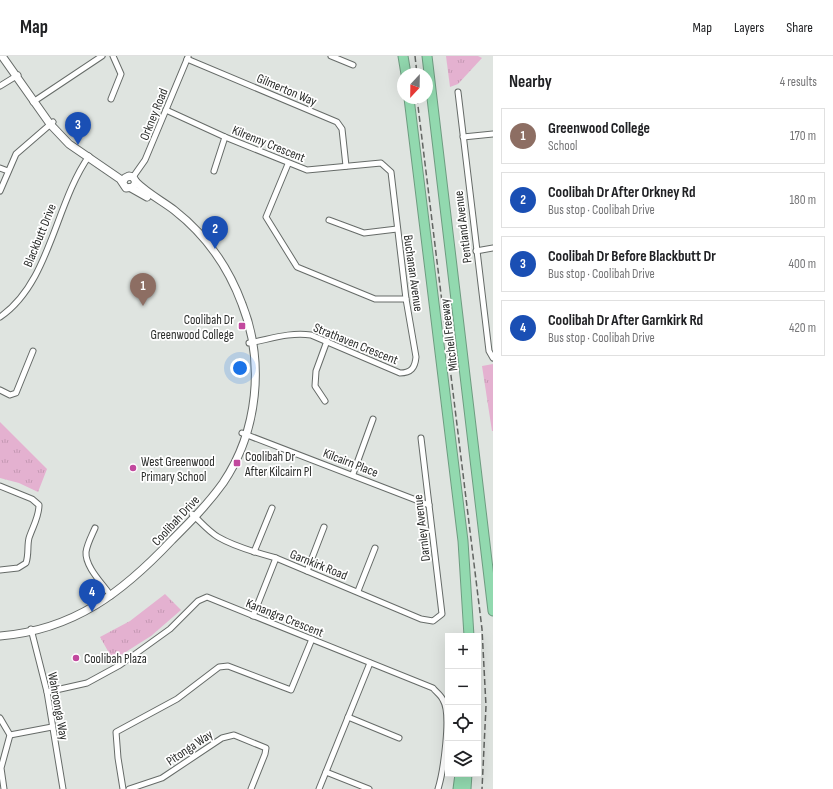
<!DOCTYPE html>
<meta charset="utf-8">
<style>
:root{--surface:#fff;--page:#f6f6f6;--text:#202124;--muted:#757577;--line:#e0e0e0;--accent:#c2499e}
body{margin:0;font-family:"Sofia Sans Condensed",sans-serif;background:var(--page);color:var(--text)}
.controls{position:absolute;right:12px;bottom:12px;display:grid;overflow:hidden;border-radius:0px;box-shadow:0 4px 16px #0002}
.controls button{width:36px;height:36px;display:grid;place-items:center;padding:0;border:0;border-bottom:1px solid var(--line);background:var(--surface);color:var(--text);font:20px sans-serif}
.compass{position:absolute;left:397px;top:12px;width:36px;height:36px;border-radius:50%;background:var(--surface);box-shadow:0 4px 16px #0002;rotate:202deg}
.you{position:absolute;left:240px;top:312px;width:14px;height:14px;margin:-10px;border:3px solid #fff;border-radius:50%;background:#1a73e8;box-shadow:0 0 0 6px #1a73e833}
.badge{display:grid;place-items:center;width:26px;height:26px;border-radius:50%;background:var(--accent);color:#fff;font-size:13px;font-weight:700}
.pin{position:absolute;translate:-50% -33px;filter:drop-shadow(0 1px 2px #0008)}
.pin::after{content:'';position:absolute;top:21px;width:14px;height:12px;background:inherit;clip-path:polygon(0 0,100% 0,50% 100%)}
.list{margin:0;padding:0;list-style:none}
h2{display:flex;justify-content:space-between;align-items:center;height:52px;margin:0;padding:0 16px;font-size:17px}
h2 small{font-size:13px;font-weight:400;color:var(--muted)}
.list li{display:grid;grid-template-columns:26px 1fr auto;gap:12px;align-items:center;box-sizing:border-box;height:56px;margin:0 8px 8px;padding:0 8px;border:1px solid var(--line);border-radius:0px}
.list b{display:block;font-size:15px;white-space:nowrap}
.list p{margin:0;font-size:13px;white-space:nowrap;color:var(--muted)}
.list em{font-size:13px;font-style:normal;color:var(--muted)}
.icon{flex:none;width:22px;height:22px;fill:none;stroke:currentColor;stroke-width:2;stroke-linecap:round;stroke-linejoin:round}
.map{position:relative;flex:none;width:493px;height:733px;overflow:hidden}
header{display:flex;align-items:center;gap:24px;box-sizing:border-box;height:56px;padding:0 20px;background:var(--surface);border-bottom:1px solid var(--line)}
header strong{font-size:19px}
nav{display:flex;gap:22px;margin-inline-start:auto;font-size:14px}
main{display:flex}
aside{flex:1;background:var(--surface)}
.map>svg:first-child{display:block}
.park{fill:url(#park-tufts)}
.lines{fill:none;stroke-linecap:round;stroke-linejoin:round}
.street-casing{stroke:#666b68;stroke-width:7}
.secondary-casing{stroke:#666b68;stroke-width:9}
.highway-casing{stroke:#6e9c80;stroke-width:11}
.street{stroke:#fff;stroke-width:5}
.secondary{stroke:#fff;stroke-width:7}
.highway{stroke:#92d9af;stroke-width:9}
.rail{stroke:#626562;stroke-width:1.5;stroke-dasharray:6 3;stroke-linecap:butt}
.poi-dot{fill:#c2499e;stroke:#fff;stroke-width:1.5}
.labels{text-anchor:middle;stroke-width:3.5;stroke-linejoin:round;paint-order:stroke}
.street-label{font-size:13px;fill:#2a2c2a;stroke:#fff}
.poi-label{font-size:13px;fill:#2a2c2a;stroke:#fff;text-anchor:start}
</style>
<header>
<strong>Map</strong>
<nav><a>Map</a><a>Layers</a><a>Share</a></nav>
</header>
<main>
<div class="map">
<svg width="493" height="733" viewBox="0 0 493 733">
<defs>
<pattern id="park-tufts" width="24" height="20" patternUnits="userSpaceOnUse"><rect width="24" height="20" fill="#e4b1d0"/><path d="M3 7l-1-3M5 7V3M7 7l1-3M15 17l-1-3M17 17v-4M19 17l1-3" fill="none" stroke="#c498b3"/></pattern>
</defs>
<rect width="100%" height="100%" fill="#dfe4e0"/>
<!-- park -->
<g class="park">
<polygon points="446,0 478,0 482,2 458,28 450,31"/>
<polygon points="493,308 493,375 492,375 482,310"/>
<polygon points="0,366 47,413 38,436 19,427 0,422"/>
<polygon points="165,538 181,554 151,580 113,604 100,581 130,565"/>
</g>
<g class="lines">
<!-- street casing -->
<g class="street-casing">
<g id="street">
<polyline points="331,0 353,9"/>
<polyline points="187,3 337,66 342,73 346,110"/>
<polyline points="0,30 18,19"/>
<polyline points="458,36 489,295 493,302"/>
<polyline points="111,43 121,18 113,0"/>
<polyline points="33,46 102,0"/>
<path d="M166 54 225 81 307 114 381 107 391 116 406 243 416 301C415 312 411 317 400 317L311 279C289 276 271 283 249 287"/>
<polyline points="463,81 493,78"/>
<polyline points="288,108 266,161 297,211 375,243 406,243"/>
<polyline points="0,112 8,115"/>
<polyline points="214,115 225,81"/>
<polyline points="133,121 145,104 188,1"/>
<polyline points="0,135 16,98 53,66"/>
<polyline points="329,164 364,177 397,173"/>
<polyline points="476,195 493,192"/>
<path d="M0 261C50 227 55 148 89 100"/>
<polyline points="0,334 10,339 16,337 33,295"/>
<polyline points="325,345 315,330 316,315 327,285"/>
<polyline points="242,377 429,449"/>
<polyline points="353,418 373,363"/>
<path d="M0 430 32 443 39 449C39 461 33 470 29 482 27 490 29 498 26 507L18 512 0 514"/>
<path d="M192 458C200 465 208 475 218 481 235 491 257 497 276 502L421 563 433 565 442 558 421 382"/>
<path d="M95 472C92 479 87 488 86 496 85 511 103 528 111 540"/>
<polyline points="254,496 272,452"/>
<polyline points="307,515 324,471"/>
<polyline points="358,535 375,492"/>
<polyline points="253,560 276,502"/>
<polyline points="31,573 47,636 63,733"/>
<path d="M47 636 87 627 120 609 170 573 198 545 207 541 433 632C436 636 441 639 443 644 452 658 443 717 438 733"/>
<polyline points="348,661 399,682"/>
<polyline points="0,662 10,679 1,712 4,733"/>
<polyline points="10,679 52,671"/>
<polyline points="326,716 369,733"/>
<polyline points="123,733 118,702 116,676 177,643 219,611 228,610 291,634 312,583"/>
<polyline points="129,733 162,722 222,682 234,679 266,692 265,698 251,733"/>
<polyline points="319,733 370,607"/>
</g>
</g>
<!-- secondary casing -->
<g class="secondary-casing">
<g id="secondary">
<polyline points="2,0 50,68 69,88 120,123 126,132 133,131 136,126 133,121 129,120 125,122 123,126"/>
<polyline points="131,132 147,141"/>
<path d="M0 580C74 574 123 536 172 484 190 466 208 448 223 427 258 375 265 306 242 248 228 210 206 179 174 154 162 145 147 137 136 126"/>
</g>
</g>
<!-- highway casing -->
<g class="highway-casing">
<g id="highway">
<polyline points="403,0 406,18"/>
<polyline points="427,0 493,555"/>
<polyline points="409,42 463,485 469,580"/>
<polyline points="458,733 460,718"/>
<polyline points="466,733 467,718"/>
</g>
</g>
<!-- street -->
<use href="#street" class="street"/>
<!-- secondary -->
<use href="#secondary" class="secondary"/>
<!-- highway -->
<use href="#highway" class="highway"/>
<!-- rail -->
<g class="rail">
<polyline points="415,0 417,18"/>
<polyline points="417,42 482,573 486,650 482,733"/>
</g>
</g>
<!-- markers -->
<g class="poi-dot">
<rect x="238" y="266" width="8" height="8" rx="2"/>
<rect x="233" y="403" width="8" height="8" rx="2"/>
<circle cx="133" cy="412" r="4"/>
<circle cx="76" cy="602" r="4"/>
</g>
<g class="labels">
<!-- street labels -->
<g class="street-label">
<text transform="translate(287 33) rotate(23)" y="5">Gilmerton Way</text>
<text transform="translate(153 58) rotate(-68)" y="5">Orkney Road</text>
<text transform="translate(269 87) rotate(22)" y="5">Kilrenny Crescent</text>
<text transform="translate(462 171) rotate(-97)" y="5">Pentland Avenue</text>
<text transform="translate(39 179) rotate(-68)" y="5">Blackbutt Drive</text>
<text transform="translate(414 217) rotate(82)" y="5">Buchanan Avenue</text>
<text transform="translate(448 279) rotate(-97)" y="5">Mitchell Freeway</text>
<text transform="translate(356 287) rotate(22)" y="5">Strathaven Crescent</text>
<text transform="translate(351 406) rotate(21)" y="5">Kilcairn Place</text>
<text transform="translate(175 464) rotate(-47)" y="5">Coolibah Drive</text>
<text transform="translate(421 472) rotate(-97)" y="5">Darnley Avenue</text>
<text transform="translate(319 508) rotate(22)" y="5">Garnkirk Road</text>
<text transform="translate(285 561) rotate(22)" y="5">Kanangra Crescent</text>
<text transform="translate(59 650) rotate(80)" y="5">Wahroonga Way</text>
<text transform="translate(189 691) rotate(-34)" y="5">Pitonga Way</text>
</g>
<!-- poi labels -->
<g class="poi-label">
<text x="234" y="268" text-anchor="end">Coolibah Dr<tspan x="234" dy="15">Greenwood College</tspan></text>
<text x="245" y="405">Coolibah Dr<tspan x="245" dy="15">After Kilcairn Pl</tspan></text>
<text x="141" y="410">West Greenwood<tspan x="141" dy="15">Primary School</tspan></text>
<text x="84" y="607">Coolibah Plaza</text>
</g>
</g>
</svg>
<div class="controls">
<button>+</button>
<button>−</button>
<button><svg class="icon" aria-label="locate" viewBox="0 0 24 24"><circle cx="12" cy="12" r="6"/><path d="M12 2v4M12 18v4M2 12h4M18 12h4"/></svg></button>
<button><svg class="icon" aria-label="layers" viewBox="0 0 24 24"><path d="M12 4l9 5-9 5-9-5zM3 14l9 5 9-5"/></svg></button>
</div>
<svg class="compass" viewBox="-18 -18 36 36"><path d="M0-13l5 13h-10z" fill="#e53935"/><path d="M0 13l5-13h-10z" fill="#757577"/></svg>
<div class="you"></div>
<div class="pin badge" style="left:143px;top:250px;background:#8d6e63">1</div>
<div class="pin badge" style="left:215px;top:193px;background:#1a4fb4">2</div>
<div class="pin badge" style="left:78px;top:89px;background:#1a4fb4">3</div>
<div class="pin badge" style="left:92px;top:556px;background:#1a4fb4">4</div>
</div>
<aside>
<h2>Nearby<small>4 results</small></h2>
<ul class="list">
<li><span class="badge" style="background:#8d6e63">1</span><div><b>Greenwood College</b><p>School</p></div><em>170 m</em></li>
<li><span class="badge" style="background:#1a4fb4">2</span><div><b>Coolibah Dr After Orkney Rd</b><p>Bus stop · Coolibah Drive</p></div><em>180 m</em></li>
<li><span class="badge" style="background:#1a4fb4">3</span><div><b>Coolibah Dr Before Blackbutt Dr</b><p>Bus stop · Coolibah Drive</p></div><em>400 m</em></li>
<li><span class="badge" style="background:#1a4fb4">4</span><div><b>Coolibah Dr After Garnkirk Rd</b><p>Bus stop · Coolibah Drive</p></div><em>420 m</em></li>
</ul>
</aside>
</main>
